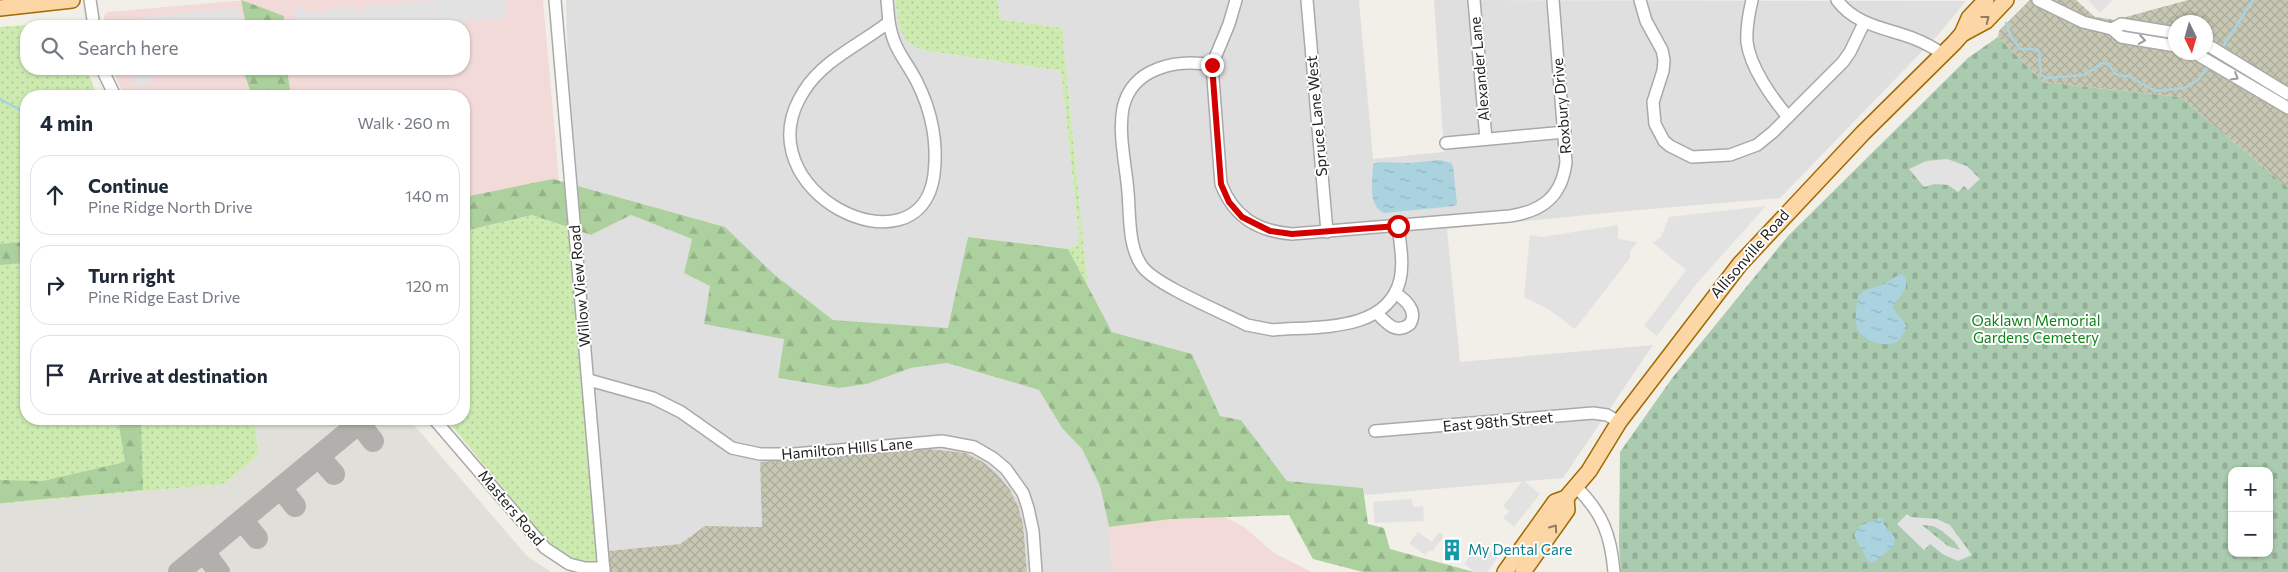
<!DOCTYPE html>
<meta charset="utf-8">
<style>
:root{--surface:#fff;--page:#f2f2f3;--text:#1f2937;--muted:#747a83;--line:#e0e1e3}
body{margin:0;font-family:Commissioner,sans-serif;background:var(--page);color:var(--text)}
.controls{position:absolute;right:15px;bottom:15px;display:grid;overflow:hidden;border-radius:10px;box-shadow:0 1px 4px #0004}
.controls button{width:45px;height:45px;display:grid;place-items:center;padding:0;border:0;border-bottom:1px solid var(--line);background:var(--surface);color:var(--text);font:25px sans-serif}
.compass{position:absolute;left:2168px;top:15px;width:45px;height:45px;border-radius:50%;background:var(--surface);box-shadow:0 1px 4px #0004;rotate:175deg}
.stop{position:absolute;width:15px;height:15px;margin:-11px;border:4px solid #d40000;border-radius:50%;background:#fff}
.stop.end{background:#d40000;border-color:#fff;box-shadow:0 1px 5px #0008}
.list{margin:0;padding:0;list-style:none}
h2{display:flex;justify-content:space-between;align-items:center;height:65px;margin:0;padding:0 20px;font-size:21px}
h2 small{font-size:16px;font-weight:400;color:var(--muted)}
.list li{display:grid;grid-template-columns:32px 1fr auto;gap:15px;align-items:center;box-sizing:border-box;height:80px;margin:0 10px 10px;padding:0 10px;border:1px solid var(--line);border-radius:20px}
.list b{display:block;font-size:19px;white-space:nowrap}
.list p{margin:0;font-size:16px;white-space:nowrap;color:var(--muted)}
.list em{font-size:16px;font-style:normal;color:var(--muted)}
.icon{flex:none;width:28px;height:28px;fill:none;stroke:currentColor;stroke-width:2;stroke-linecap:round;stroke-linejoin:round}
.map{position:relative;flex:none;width:2288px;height:572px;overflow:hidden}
.search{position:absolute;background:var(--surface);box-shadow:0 1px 4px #0004;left:20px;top:20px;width:450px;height:55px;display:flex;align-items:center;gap:12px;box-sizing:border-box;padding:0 18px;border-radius:20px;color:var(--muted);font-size:19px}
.panel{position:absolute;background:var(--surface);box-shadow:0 1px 4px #0004;left:20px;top:90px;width:450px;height:335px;border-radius:20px}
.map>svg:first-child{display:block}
.residential{fill:#e0dfdf}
.commercial{fill:#f2dad9}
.airport{fill:#e1dfda}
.construction{fill:url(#construction-cross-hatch);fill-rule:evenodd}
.grass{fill:url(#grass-dots)}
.forest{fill:url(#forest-firs)}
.cemetery{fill:url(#cemetery-stones);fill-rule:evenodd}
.parking{fill:#e2e2e2;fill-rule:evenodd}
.water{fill:url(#water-ripples)}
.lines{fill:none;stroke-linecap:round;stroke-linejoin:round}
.stream{stroke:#aad3df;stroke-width:2.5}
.taxiway{stroke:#b1b0ac;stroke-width:22}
.minor-casing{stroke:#a9a9a9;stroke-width:14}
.major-casing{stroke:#a06b00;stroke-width:18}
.minor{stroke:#fff;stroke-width:11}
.major{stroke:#fcd6a4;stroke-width:15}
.oneway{stroke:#8f7c63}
.oneway2{stroke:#9c9c9c}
.route{stroke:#d40000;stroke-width:6}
.labels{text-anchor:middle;stroke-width:4;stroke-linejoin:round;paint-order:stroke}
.street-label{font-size:15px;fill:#222;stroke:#fff}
.park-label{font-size:15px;fill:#0c8416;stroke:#fff}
.culture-label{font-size:15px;fill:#0d838f;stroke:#fff;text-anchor:start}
</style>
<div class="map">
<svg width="2288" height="572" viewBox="0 0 2288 572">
<defs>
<pattern id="construction-cross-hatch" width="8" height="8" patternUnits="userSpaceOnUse" patternTransform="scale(1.25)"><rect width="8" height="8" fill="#c7c7b4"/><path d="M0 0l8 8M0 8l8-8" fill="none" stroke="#abab9a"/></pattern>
<pattern id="grass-dots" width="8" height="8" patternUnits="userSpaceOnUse" patternTransform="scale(1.25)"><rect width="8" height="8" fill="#cdebb0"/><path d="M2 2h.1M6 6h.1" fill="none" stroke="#b0c997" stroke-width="1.8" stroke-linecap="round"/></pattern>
<pattern id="forest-firs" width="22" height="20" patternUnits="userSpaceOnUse" patternTransform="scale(1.25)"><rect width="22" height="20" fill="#add19e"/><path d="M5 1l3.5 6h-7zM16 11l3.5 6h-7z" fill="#95b388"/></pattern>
<pattern id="cemetery-stones" width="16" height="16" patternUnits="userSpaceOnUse" patternTransform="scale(1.25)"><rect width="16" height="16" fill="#aacbaf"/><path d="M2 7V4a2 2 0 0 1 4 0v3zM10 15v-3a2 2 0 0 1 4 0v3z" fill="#92ae96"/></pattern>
<pattern id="water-ripples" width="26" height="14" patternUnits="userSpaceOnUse" patternTransform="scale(1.25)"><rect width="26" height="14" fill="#aad3df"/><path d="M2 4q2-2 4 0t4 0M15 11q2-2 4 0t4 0" fill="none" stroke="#92b5bf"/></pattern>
</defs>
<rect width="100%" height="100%" fill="#f2efe9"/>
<!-- residential -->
<g class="residential">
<polygon points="566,0 895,0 899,26 922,50 1061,71 1079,236 1077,245 1068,249 968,237 949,328 833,320 775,275 725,227 578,186 568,72"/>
<polygon points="998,0 1359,0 1373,159 1444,152 1434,0 1966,1 1937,36 1780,198 1616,212 1447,229 1460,362 1653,345 1563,478 1365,495 1362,488 1287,481 1241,420 1220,416 1192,354 1112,332 1088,287 1062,28 1000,19"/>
<polygon points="631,215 692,239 684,273 710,286 784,339 778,378 839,388 867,384 911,368 947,363 1039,390 1062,428 1082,449 1100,486 1109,527 1113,572 1027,572 1023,524 1010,490 998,475 983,462 966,453 920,448 760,463 762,527 705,526 680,544 608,551 581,232 591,235"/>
</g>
<!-- commercial -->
<g class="commercial">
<polygon points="247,0 543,0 559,181 553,179 464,197 464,96 291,96 287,69 464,69 464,26 284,26 284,16 241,1 246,26 104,26 104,15 107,12"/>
<polygon points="112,69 248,69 245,76 252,96 127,96 122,91"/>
<polygon points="1223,516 1244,527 1274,553 1312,572 1113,572 1109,527 1171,519"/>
</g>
<!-- airport -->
<polygon class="airport" points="255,419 409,419 527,556 551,572 0,572 0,504 224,484 258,456"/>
<!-- construction -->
<g class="construction">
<path d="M2030 0H2076L2095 17 2115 20 2188 0H2288V188L2180 97 2043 82 1998 37 1999 31ZM2176 22H2206V52H2176Z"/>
<polygon points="920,448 966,453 983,462 998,475 1010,490 1018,506 1023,524 1027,572 610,572 608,551 680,544 705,526 762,527 760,462"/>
</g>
<!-- grass -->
<g class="grass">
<polygon points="895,0 998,0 1000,19 1062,28 1088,287 1068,249 1077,245 1079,236 1061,71 922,50 907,42 899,26"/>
<polygon points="79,21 79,26 26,26 26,69 87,69 97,96 26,96 26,419 255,419 258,456 224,484 0,504 0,27"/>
<path d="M532 215 572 229 599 561C579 568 565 557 550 545L446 419H464V231Z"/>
</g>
<!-- forest -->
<g class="forest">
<polygon points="241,0 284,16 284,26 246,26"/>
<polygon points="248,69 287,69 291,96 252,96 245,76"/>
<polygon points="553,179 725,227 775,275 833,320 948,328 968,237 1068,249 1112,332 1192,354 1220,416 1241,420 1287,481 1363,488 1368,524 1384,528 1390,549 1474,572 1363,572 1313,559 1289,515 1171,519 1109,527 1100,486 1082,449 1062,428 1039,390 947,363 911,368 867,384 839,388 778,378 784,339 704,324 710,286 684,273 692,239 631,215 591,235 532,215 464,231 464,197"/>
<polygon points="26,242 26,263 0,265 0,244"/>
<polygon points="118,419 136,419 141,423 143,490 0,503 0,480 43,481 125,462"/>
</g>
<!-- cemetery -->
<path class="cemetery" d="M1998 37 2043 82 2180 97 2288 188V572H1621L1619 546 1620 452 1673 377 1788 236 1968 58ZM2232 471H2269V553H2232Z"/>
<!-- parking -->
<g class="parking">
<polygon points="431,0 433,8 434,0 468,0 470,5 472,0 505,0 507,18 473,21 473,15 471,14 470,21 437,24 436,18 434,17 433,24 412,26 399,26 398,20 396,26 362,26 361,23 359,26 295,26 294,7 302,7 304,12 320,11 323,18 324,10 357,7 358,14 360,15 361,7 394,4 397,12 397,3"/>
<polygon points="2088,0 2111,0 2112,1 2100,13"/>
<polygon points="240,8 242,26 131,26 136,24 135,18 169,15 172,22 172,14 206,11 207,18 209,19 209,11"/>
<polygon points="133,69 150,69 151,84 135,86"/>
<polygon points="1947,159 1967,166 1980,179 1968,190 1964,186 1958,192 1948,185 1935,184 1924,187 1909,169 1926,161"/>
<polygon points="1766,206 1697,283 1657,336 1644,326 1686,270 1653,243 1661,237 1669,217"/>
<polygon points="1618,225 1618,239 1637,242 1630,251 1630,258 1575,329 1548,309 1524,297 1530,235 1542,237"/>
<polygon points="1523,480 1540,494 1514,527 1503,518 1509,511 1503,506"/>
<polygon points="1412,499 1413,507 1423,506 1424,521 1375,523 1373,502"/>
<path d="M1907 514 1911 517 1937 519 1950 525 1972 555 1958 561 1944 555 1930 544 1924 550 1897 524ZM1922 525 1933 526 1942 531 1955 542 1960 550 1948 546Z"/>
<polygon points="1418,532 1432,542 1439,532 1444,536 1432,552 1429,550 1425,555 1409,543"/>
<polygon points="1479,543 1492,553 1494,550 1500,554 1487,572 1475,572 1464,564"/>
</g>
<!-- water -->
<g class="water">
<path d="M1440 160 1451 163 1453 166 1457 204 1455 206 1384 213C1367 206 1373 178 1373 164L1380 162 1408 163Z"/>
<path d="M1900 274 1904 275C1912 290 1897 296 1893 308L1907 326C1905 330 1902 337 1899 340 1889 350 1861 341 1857 328 1854 319 1857 305 1858 296L1864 291 1884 284Z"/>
<polygon points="1880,518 1883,519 1883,523 1895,538 1893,547 1873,563 1868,561 1854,535 1859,526"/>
</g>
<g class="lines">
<!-- stream -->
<g class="stream">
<polyline points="2006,23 2011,37 2020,49 2037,49 2039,52 2041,75 2047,78 2084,75 2102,63 2109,64 2114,73 2120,76 2129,76 2155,91 2184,88 2198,80 2208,67"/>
<polyline points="2222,48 2253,0"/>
<polyline points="0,99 26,113"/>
</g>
<!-- taxiway -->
<g class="taxiway">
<polyline points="319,457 334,474"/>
<polyline points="281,488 295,506"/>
<polyline points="242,520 257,538"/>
<polyline points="204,552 219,572"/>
<polyline points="179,572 359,423 373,441"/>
</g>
<!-- minor casing -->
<g class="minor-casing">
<g id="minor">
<polyline points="90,0 94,26"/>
<polyline points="555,0 604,572"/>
<polyline points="887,0 889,22"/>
<path d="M1236 0 1229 24 1212 65 1221 184C1234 217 1257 231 1292 234L1510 216C1543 211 1562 196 1566 162L1553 0"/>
<polyline points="1307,0 1327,232"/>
<polyline points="1474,0 1486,139"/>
<polyline points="1640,0 1646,21 1662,50 1664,60 1663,71 1653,102 1655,124 1664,141 1670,146 1692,157 1730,155 1757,145 1773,132 1843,62 1850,52 1864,23"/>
<path d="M1752 0C1749 13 1746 29 1747 42 1750 67 1772 98 1788 117"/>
<path d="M1837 0C1856 26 1887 28 1915 39 1925 43 1934 48 1943 54"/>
<polyline points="2038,0 2083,22 2112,29 2121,37 2176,46"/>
<path d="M889 22C894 50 903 56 916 80 931 109 938 142 934 175 920 279 739 191 804 91 823 60 861 44 889 22Z"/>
<polyline points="2112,29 2121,24 2176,33"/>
<polyline points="2206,44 2288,94"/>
<polyline points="2193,52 2288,108"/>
<path d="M1212 65C1177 59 1132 67 1123 108 1118 134 1126 166 1128 192 1130 215 1128 247 1142 266 1155 285 1224 313 1247 325L1273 330C1315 326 1387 333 1400 280 1404 263 1400 243 1398 226"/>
<polyline points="102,69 115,96"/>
<polyline points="1446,143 1565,132"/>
<path d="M1377 313C1386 323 1396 335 1410 324 1418 311 1406 300 1395 293"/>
<polyline points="589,380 653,398 681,412 732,448 760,454 794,454 942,441 974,447 993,458 1006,469 1023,493 1028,508 1033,531 1036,572"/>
<polyline points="434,419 545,548 569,564 585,568 604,568"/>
<polyline points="1375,431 1593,413 1607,415 1619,422"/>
<path d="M1576 487C1602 512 1611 535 1614 572"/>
</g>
</g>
<!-- major casing -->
<g class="major-casing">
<g id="major">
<polyline points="0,8 72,0"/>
<polyline points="1962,34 1986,21 2006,0"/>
<polyline points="1505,572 1555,502 1566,498 1589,471 1619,422 1740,264 1863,133 1954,43 1962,34 1969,18 1986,0"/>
<polyline points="1523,572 1567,510 1566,498"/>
</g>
</g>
<!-- minor -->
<use href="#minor" class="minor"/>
<!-- major -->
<use href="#major" class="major"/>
</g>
<!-- one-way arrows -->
<defs><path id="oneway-chevron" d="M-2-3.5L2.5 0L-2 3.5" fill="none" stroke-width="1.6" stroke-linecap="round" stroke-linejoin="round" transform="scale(1.25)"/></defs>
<g class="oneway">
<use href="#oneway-chevron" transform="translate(1986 19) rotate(-38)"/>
<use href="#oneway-chevron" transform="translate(1554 528) rotate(-55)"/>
</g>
<g class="oneway2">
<use href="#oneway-chevron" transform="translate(2142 40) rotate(8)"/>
<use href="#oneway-chevron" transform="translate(2235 77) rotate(31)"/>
</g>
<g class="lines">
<!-- route -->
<polyline class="route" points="1212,65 1221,184 1229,202 1242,217 1270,231 1292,234 1398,226"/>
</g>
<!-- icons -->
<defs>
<g id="building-bare" transform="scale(1.725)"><path d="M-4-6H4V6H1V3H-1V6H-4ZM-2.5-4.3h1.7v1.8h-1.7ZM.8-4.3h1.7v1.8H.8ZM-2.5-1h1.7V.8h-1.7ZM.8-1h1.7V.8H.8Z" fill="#0f9aa8" stroke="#fff" stroke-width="2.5" paint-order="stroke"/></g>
</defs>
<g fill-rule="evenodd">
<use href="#building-bare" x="1452" y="550"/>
</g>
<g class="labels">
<!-- street labels -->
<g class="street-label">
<text transform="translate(1480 69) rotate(-95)" y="5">Alexander Lane</text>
<text transform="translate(1562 106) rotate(-95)" y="5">Roxbury Drive</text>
<text transform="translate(1317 116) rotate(-95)" y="5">Spruce Lane West</text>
<text transform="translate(1750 254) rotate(-49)" y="5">Allisonville Road</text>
<text transform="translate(580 286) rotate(-95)" y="5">Willow View Road</text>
<text transform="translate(1498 422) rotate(-5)" y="5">East 98th Street</text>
<text transform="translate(847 449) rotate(-5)" y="5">Hamilton Hills Lane</text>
<text transform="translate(511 508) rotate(50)" y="5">Masters Road</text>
</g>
<!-- park labels -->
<g class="park-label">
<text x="2036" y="326">Oaklawn Memorial<tspan x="2036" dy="17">Gardens Cemetery</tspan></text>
</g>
<!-- culture labels -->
<g class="culture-label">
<text x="1468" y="555">My Dental Care</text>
</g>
</g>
</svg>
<div class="controls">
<button>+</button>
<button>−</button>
</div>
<svg class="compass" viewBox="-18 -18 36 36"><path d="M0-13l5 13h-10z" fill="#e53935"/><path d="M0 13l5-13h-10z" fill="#747a83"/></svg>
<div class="stop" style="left:1398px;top:226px"></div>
<div class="stop end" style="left:1212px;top:65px"></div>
<div class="search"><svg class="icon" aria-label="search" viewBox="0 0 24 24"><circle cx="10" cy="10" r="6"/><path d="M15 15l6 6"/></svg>Search here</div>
<section class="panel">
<h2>4 min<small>Walk · 260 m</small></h2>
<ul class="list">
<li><svg class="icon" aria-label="ahead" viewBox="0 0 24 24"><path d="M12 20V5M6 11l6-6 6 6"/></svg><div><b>Continue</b><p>Pine Ridge North Drive</p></div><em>140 m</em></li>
<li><svg class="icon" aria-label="right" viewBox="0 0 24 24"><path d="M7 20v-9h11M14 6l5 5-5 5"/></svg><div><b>Turn right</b><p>Pine Ridge East Drive</p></div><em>120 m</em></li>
<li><svg class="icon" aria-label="arrive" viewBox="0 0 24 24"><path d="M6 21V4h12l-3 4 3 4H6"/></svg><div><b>Arrive at destination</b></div></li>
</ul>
</section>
</div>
